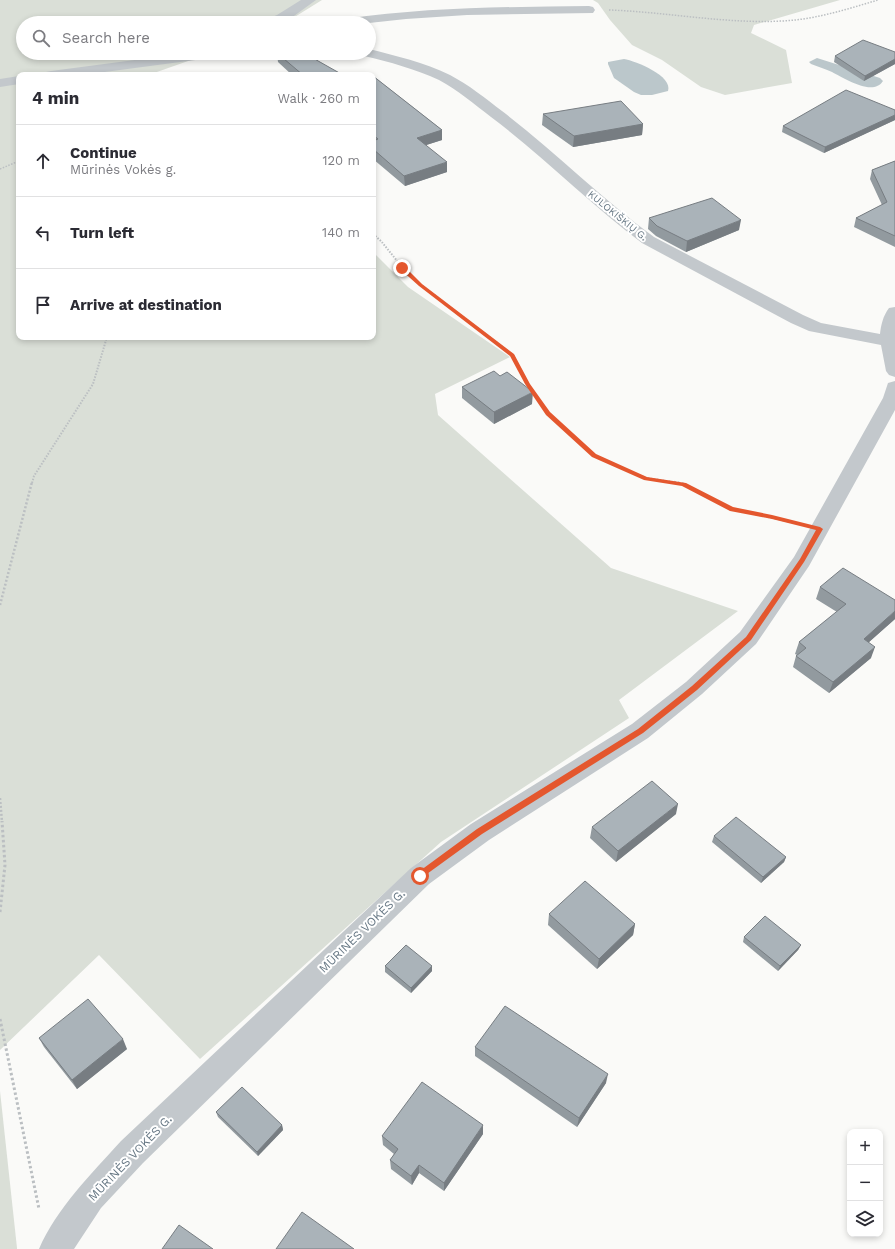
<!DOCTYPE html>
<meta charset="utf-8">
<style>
:root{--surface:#fff;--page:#f2f2f3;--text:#2b2b33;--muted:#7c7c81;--line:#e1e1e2}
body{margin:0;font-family:"Work Sans",sans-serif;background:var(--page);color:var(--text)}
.controls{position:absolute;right:12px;bottom:12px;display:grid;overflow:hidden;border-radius:8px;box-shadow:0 2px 6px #0003}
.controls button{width:36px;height:36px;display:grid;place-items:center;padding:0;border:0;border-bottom:1px solid var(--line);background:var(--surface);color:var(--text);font:20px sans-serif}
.stop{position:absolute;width:12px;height:12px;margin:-9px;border:3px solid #e4572e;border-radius:50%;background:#fff}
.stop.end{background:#e4572e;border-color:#fff;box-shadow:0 1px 4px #0008}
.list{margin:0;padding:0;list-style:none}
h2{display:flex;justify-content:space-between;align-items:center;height:52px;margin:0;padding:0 16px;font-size:17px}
h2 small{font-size:13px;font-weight:400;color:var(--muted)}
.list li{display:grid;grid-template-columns:26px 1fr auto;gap:12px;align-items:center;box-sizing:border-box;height:72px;padding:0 16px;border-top:1px solid var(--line)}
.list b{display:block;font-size:15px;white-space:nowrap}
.list p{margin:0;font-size:13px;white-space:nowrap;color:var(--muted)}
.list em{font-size:13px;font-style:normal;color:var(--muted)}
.icon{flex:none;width:22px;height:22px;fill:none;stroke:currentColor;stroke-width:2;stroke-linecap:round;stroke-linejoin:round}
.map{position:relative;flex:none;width:895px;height:1249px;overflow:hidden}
.search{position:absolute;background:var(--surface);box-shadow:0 2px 6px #0003;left:16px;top:16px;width:360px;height:44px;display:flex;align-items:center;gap:10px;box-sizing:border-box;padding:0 14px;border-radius:22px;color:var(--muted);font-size:15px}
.panel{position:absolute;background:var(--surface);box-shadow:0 2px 6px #0003;left:16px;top:72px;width:360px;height:268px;border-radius:8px}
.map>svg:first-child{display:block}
.green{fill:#dadfd7}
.water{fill:#bbc7cb}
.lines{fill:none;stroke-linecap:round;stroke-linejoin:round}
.path-far3{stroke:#bbbfc2;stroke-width:1.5;stroke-dasharray:1.5 1.5;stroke-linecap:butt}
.path-far2{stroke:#bbbfc2;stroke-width:2;stroke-dasharray:1.5 1.5;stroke-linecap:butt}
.path-far1{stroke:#bbbfc2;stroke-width:2.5;stroke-dasharray:2 2;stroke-linecap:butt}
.path{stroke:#bbbfc2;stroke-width:3;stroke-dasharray:2.5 2.5;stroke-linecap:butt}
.street{fill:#c3c8cc;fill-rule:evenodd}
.wall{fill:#929a9f}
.shaded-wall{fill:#777d82}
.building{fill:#aab3b9;stroke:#777d82}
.route{fill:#e4572e}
.labels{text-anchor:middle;stroke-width:4;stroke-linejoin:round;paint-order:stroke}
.far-street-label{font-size:10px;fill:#657683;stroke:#fff}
.street-label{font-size:12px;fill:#657683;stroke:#fff}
</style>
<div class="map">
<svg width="895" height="1249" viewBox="0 0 895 1249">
<rect width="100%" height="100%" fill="#fafaf8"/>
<!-- green -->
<g class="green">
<polygon points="0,0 322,0 285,23 23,23 23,53 211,53 154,73 193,75 19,75 19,337 373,337 373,252 408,287 510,357 435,394 438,415 611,568 738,611 619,700 629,718 441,842 200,1059 99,955 0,1050"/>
<polygon points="593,0 840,0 754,25 751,33 786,50 792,83 725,95 701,87 662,60 632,45 610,20 598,3"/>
<polygon points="0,1091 17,1248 17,1249 0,1249"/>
</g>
<!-- water -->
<g class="water">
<path d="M817 58 880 78 883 81C873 97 844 78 832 72 826 69 818 67 811 64L809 62Z"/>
<path d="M624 59C636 61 673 76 668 91L652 95H641L634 92 614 78 608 64V62Z"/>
</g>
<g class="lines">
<!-- path-far3 -->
<g class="path-far3">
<path d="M609 10C670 12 735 26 795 20 823 17 851 8 878 0"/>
<polyline points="0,169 19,161"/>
</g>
<!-- path-far2 -->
<g class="path-far2">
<polyline points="373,234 381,241 402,267 421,285 513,355 528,384 548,413 594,456 646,478 680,483"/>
<polyline points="32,483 34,476 93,384 107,337"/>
</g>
<!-- path-far1 -->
<g class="path-far1">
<polyline points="674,482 684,484 732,509 792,522"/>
<polyline points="0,605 32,482"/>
<polyline points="0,798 2,822"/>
</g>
<!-- path -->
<g class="path">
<polyline points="0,912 5,865 2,821"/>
<polyline points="0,1019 39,1209"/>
</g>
<!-- street -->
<g class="street">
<polygon points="301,0 316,0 287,21 281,23 264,23 265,20 277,15"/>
<path d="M589 6 593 7 595 10 593 13 467 15 406 19 369 23H340L341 20 346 19C427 7 508 7 589 6Z"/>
<path d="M369 49C396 56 424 62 450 75 469 85 485 98 502 111 554 151 601 198 654 237L803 315 821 323 880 334C881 325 883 316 889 308L895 307V377L889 375 886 371 881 345 809 331 791 323 642 243C590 204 544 157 491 117 474 104 458 90 439 80 415 69 390 62 364 56L362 53H369Z"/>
<polygon points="188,53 225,53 223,56 218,57 82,75 44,75 46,72 51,71"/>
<polygon points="19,76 19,84 0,87 0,79"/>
<path d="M895 381V410L809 566 756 644 702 694 648 738 489 840 429 884 143 1163 101 1208 74 1249H39C56 1209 92 1173 121 1141L411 868 471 824 632 724 686 682 740 632 794 557 883 398 888 383Z"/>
</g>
</g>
<!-- wall -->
<g class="wall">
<polygon points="895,52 895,64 864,81 834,62 835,56"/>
<polygon points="277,53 343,75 292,75 278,62"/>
<polygon points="373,76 442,130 442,140 426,145 447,172 405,186 373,159"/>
<polygon points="895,110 895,120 824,153 782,132 783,126"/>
<polygon points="543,114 643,124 642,135 573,147 542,125"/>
<polygon points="895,161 895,247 854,227 856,218 882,205 870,179 872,170"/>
<polygon points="649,218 739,230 686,252 656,236 648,229"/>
<polygon points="500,376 532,404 494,424 462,398 462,387"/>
<polygon points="820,587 895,619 869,642 871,658 829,693 793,667 796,656 797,655 795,654 799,642 837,612 816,599"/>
<polygon points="676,814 616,862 590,838 592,827"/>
<polygon points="714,836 786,857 784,862 761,883 712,842"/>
<polygon points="549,914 635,924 633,935 597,969 548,925"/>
<polygon points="744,937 801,945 798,950 778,971 743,942"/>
<polygon points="385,966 432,971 411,993 385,972"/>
<polygon points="39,1038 127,1049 77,1089 44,1047"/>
<polygon points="475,1047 606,1083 577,1127 475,1056"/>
<polygon points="216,1112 282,1125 283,1130 258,1156 218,1117"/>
<polygon points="483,1134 444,1191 419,1173 412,1185 391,1169 390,1160 394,1154 383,1145 382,1136"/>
</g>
<!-- shaded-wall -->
<g class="shaded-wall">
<polygon points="895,59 895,64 864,81 865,76"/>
<polygon points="895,115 895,120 824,153 825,147"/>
<polygon points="643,124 642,135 573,147 574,136"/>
<polygon points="442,130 442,140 417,148 417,138"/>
<polygon points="447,162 447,172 405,186 404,176"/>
<polygon points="741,220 739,230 686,252 687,241"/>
<polygon points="533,392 532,404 494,424 494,412"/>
<polygon points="895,611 895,619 860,650 864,639"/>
<polygon points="875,647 871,658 829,693 833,682"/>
<polygon points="678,804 676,814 616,862 618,851"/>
<polygon points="786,857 784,862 761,883 763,877"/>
<polygon points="635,924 633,935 597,969 599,959"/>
<polygon points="801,945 798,950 778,971 780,966"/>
<polygon points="432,966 432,971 411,993 411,988"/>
<polygon points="123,1039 127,1049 77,1089 72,1080"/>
<polygon points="608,1074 606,1083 577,1127 579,1118"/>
<polygon points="282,1125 283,1130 258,1156 257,1152"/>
<polygon points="483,1125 483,1134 444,1191 444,1183"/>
<polygon points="419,1165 419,1173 412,1185 411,1176"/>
</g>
<!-- building -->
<g class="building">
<polygon points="863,40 895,52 895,59 865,76 835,56"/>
<polygon points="277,53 304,53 343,75 303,75"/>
<polygon points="373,76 442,130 417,138 447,162 404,176 373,149 373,141 378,139 373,135"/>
<polygon points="846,90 895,110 895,115 825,147 783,126"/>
<polygon points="621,101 643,124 574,136 543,114"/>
<polygon points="895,161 895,236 856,218 887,202 872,170"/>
<polygon points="712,198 741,220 687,241 657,226 649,218"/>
<polygon points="494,371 500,376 507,372 533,392 494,412 462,387"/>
<polygon points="843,568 895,600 895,611 864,639 875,647 833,682 796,656 806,648 799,642 846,604 820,587"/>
<polygon points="652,781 678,804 618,851 592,827"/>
<polygon points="736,817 786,857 763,877 714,836"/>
<polygon points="585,881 635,924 599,959 549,914"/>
<polygon points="765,916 801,945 780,966 744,937"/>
<polygon points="406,945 432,966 411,988 385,966"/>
<polygon points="88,999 123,1039 72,1080 39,1038"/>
<polygon points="505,1006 608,1074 579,1118 475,1047"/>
<polygon points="422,1082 483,1125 444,1183 419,1165 411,1176 390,1160 398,1149 382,1136"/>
<polygon points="242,1087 282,1125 257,1152 216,1112"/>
<polygon points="302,1212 354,1249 276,1249"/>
<polygon points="179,1225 213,1249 162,1249"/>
</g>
<!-- route -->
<polygon class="route" points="400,266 404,266 422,284 514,354 530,384 550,412 596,454 647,477 686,483 733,507 772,515 820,527 823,529 804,562 751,640 697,690 643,733 482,834 420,879 416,876 417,873 477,829 638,729 692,686 746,637 800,559 816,530 772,519 730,511 682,486 644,480 592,457 546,415 525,384 510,356 419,286 400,269"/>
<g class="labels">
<!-- far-street labels -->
<g class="far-street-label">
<text transform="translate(618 215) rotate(39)" y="4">KULOKIŠKIŲ G.</text>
</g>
<!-- street labels -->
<g class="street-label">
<text transform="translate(362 931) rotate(-44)" y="4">MŪRINĖS VOKĖS G.</text>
<text transform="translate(130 1158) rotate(-46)" y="4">MŪRINĖS VOKĖS G.</text>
</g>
</g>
</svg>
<div class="controls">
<button>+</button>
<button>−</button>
<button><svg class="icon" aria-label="layers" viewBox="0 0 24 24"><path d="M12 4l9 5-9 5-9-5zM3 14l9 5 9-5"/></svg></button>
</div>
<div class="stop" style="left:420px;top:876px"></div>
<div class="stop end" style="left:402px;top:268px"></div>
<div class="search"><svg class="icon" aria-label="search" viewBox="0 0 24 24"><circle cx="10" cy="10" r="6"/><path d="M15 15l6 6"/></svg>Search here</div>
<section class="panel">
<h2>4 min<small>Walk · 260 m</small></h2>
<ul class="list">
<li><svg class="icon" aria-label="ahead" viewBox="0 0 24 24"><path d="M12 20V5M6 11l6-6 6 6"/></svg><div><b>Continue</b><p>Mūrinės Vokės g.</p></div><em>120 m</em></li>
<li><svg class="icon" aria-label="left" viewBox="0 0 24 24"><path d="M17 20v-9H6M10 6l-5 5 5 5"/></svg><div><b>Turn left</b></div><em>140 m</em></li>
<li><svg class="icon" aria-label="arrive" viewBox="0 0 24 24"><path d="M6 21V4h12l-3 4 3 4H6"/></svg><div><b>Arrive at destination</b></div></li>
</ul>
</section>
</div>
